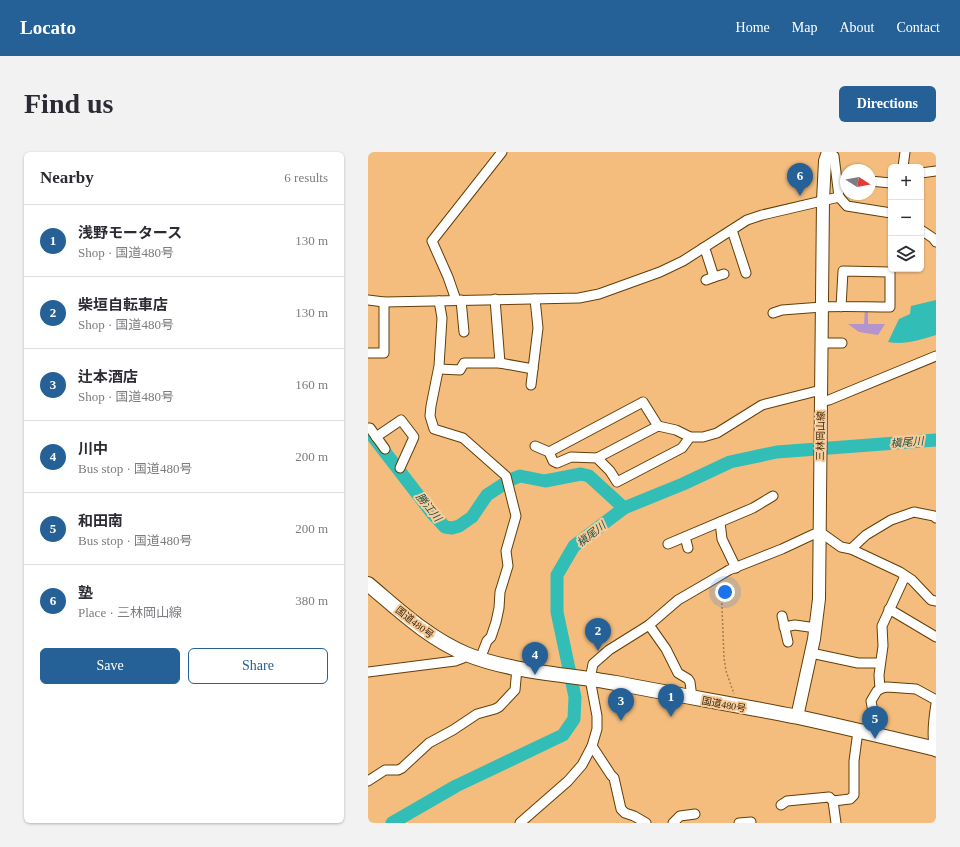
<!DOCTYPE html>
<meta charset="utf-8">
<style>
:root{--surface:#fff;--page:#f2f2f3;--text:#2b2b33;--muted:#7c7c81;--line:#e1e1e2;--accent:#256097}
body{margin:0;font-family:"Times New Roman","Noto Sans JP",serif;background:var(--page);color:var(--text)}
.controls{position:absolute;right:12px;top:12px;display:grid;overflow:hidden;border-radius:6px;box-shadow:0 1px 3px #0004}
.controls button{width:36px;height:36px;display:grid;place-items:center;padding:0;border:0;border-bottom:1px solid var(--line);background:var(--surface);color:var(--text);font:20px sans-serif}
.compass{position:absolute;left:472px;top:12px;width:36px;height:36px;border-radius:50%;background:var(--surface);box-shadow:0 1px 3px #0004;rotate:101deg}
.you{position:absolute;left:357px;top:440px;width:14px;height:14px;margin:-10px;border:3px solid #fff;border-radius:50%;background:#1a73e8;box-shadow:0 0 0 6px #1a73e833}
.badge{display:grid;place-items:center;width:26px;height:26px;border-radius:50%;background:var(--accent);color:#fff;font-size:13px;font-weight:700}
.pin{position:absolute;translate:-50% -33px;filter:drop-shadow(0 1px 2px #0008)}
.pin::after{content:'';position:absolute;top:21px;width:14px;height:12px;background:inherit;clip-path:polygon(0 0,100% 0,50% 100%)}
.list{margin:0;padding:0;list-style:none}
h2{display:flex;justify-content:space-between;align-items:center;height:52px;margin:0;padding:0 16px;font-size:17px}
h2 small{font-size:13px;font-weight:400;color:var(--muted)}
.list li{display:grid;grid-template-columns:26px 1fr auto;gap:12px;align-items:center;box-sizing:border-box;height:72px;padding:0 16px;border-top:1px solid var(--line)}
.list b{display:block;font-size:15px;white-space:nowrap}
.list p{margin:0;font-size:13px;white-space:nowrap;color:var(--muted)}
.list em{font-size:13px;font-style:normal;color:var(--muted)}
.actions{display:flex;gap:8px;padding:12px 16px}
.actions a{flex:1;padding:9px 0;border:1px solid var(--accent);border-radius:6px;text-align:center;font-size:14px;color:var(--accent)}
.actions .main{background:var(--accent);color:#fff}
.icon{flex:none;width:22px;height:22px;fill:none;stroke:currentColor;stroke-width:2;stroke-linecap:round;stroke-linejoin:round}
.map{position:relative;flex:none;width:568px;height:671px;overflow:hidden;border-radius:6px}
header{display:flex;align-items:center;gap:24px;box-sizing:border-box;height:56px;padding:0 20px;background:var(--accent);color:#fff}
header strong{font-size:19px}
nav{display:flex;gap:22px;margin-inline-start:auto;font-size:14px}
.intro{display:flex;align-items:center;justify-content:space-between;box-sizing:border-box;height:96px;padding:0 24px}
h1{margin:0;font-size:28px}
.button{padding:10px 18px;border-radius:6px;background:var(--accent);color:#fff;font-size:14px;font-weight:700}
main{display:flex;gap:24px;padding:0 24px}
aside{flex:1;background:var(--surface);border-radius:6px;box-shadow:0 1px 3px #0004}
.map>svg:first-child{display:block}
.green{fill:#b494cd}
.water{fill:#32bdb6}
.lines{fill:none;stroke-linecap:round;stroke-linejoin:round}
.river{stroke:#32bdb6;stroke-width:13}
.minor-casing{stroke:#633e07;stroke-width:11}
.major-casing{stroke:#633e07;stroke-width:14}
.highway-casing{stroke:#633e07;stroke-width:16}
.path{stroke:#a67c4c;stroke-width:1.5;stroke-dasharray:2 2;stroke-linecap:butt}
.minor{stroke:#fff;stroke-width:9}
.major{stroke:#fff;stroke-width:12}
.highway{stroke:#fff;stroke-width:14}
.labels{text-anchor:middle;stroke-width:4;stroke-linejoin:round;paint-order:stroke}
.street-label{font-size:10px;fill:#341f04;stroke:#f9cd9b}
.water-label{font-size:11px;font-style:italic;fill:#1a524e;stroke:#f9cd9b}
</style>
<header>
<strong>Locato</strong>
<nav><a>Home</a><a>Map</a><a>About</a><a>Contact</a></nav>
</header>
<div class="intro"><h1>Find us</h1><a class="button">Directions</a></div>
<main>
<aside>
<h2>Nearby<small>6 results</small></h2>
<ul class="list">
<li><span class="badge">1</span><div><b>浅野モータース</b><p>Shop · 国道480号</p></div><em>130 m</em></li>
<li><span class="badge">2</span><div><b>柴垣自転車店</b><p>Shop · 国道480号</p></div><em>130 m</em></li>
<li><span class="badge">3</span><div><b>辻本酒店</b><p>Shop · 国道480号</p></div><em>160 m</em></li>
<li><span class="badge">4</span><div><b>川中</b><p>Bus stop · 国道480号</p></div><em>200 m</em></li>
<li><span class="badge">5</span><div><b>和田南</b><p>Bus stop · 国道480号</p></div><em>200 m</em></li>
<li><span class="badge">6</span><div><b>塾</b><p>Place · 三林岡山線</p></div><em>380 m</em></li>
</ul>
<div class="actions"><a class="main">Save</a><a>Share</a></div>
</aside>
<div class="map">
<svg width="568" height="671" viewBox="0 0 568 671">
<rect width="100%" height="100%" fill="#f4bd7d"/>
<!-- green -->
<polygon class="green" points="497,157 500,158 500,172 517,172 510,183 491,180 480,172 496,172"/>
<!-- water -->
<path class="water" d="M568 148V183C551 188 537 193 520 190L531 167 542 162 543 154Z"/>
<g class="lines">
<!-- river -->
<g class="river">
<polyline points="0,281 3,282 64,361 77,375 84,376 91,374 104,365 119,343 142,328 152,324 177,329 213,322 221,324 256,356"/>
<polyline points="24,671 88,634 195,583 206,567 207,545 189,460 189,423 206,394 256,356 315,332 362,310 409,300 568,288"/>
</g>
<!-- minor casing -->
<g class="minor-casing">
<g id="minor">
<polyline points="459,1 466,4 471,45"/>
<polyline points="535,15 537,0"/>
<polyline points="553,21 568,19"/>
<polyline points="502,29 523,31"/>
<polyline points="364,78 378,121"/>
<polyline points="553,78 565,86 568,90"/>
<polyline points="335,96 338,100 346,125 338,128"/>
<polyline points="346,125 356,122"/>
<polyline points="127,147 132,211"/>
<polyline points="0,148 16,150 211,146 231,142 292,120 315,109 379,68 394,63 471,45 479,54 523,61"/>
<polyline points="88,148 80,125 64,89 134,0"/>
<polyline points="93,148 96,180"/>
<polyline points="71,149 74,166 71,214 63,254 62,264 66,277 95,286 138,324 148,364 138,399 140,414 132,440 131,456 128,470 123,485 119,489 112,507"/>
<path d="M405 161 414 158 454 155C477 154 499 155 522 155V120L475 119 473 155"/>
<polyline points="454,191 474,191"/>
<polyline points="0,201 16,201 16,150"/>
<polyline points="71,217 92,218 96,211 132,211 165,217"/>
<polyline points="163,233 170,176 167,147"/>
<polyline points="453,250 461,248 568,204"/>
<polyline points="0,276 2,276 17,297"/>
<polyline points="8,285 33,268 46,285 32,316"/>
<polyline points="167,294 181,300 185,309 189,311 203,305 229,306 242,319 249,330 314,296 322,285"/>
<polyline points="181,300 275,250 290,274"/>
<polyline points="229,306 290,274 308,278 322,285 335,285 349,281 394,253 453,238"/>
<polyline points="352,370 354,387 368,416"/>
<polyline points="317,385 320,396"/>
<polyline points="300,392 385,356 405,344"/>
<polyline points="483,397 498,383 523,368 546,360 566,364 568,366"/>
<polyline points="521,457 568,485"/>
<polyline points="414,464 420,490"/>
<polyline points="281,473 298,497 310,521 320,527 322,530 324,546"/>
<polyline points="416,475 427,473 448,476"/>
<polyline points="443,501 490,511 512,511"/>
<polyline points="0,520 87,509 95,506 97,501"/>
<polyline points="512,537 511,523 515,494 514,474 537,424"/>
<path d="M568 552C566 564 563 589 568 600"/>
<polyline points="493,580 502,573 506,565 503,549 509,539 514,536 519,535 548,537 568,548"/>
<polyline points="224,594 243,623 246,626 253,657 257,661 266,664 278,671"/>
<polyline points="0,629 17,618 30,618 34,616 61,591 85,578 109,562 127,557 131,555 147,538 149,516"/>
<polyline points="465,649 482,647 486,643 486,609 490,579"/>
<polyline points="413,653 419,649 461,645 465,649 468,671"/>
<polyline points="152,671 200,629 214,613 224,594 229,577 229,564 222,527 225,512 241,498 281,473 310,448 341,430 361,418 414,397 444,383 452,380 473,395 483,397 532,420 544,428 563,448 568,449"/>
<polyline points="305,671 312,664 327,662"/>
<polyline points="371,671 383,670"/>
</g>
</g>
<!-- major casing -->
<g class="major-casing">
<polyline id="major" points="429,565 446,487 451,447 455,48 457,9 460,0"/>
</g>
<!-- highway casing -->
<g class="highway-casing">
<path id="highway" d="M0 432C31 458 60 486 98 502 145 521 199 522 248 531 309 543 370 553 430 565 476 575 522 586 568 597"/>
</g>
<!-- path -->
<polyline class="path" points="353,431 356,506 358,519 366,542"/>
<!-- minor -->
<use href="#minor" class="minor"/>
<!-- major -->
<use href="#major" class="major"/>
<!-- highway -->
<use href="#highway" class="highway"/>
</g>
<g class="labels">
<!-- street labels -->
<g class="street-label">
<text transform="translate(452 284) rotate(-89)" y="4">三林岡山線</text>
<text transform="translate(47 470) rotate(38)" y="4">国道480号</text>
<text transform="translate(356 552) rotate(11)" y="4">国道480号</text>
</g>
<!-- water labels -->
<g class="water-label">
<text transform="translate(539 290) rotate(-4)" y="4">槇尾川</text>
<text transform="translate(61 355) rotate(51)" y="4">勝江川</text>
<text transform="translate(223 382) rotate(-38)" y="4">槇尾川</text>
</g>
</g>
</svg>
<div class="controls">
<button>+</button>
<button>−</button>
<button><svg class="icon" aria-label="layers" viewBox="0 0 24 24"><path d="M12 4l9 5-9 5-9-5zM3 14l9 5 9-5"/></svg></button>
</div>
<svg class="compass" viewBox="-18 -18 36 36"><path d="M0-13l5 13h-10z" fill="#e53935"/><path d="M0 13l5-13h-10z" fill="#7c7c81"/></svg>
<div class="you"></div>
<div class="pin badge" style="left:303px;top:565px">1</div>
<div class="pin badge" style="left:230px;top:499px">2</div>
<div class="pin badge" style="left:253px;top:569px">3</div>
<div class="pin badge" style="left:167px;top:523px">4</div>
<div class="pin badge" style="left:507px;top:587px">5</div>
<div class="pin badge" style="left:432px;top:44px">6</div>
</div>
</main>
